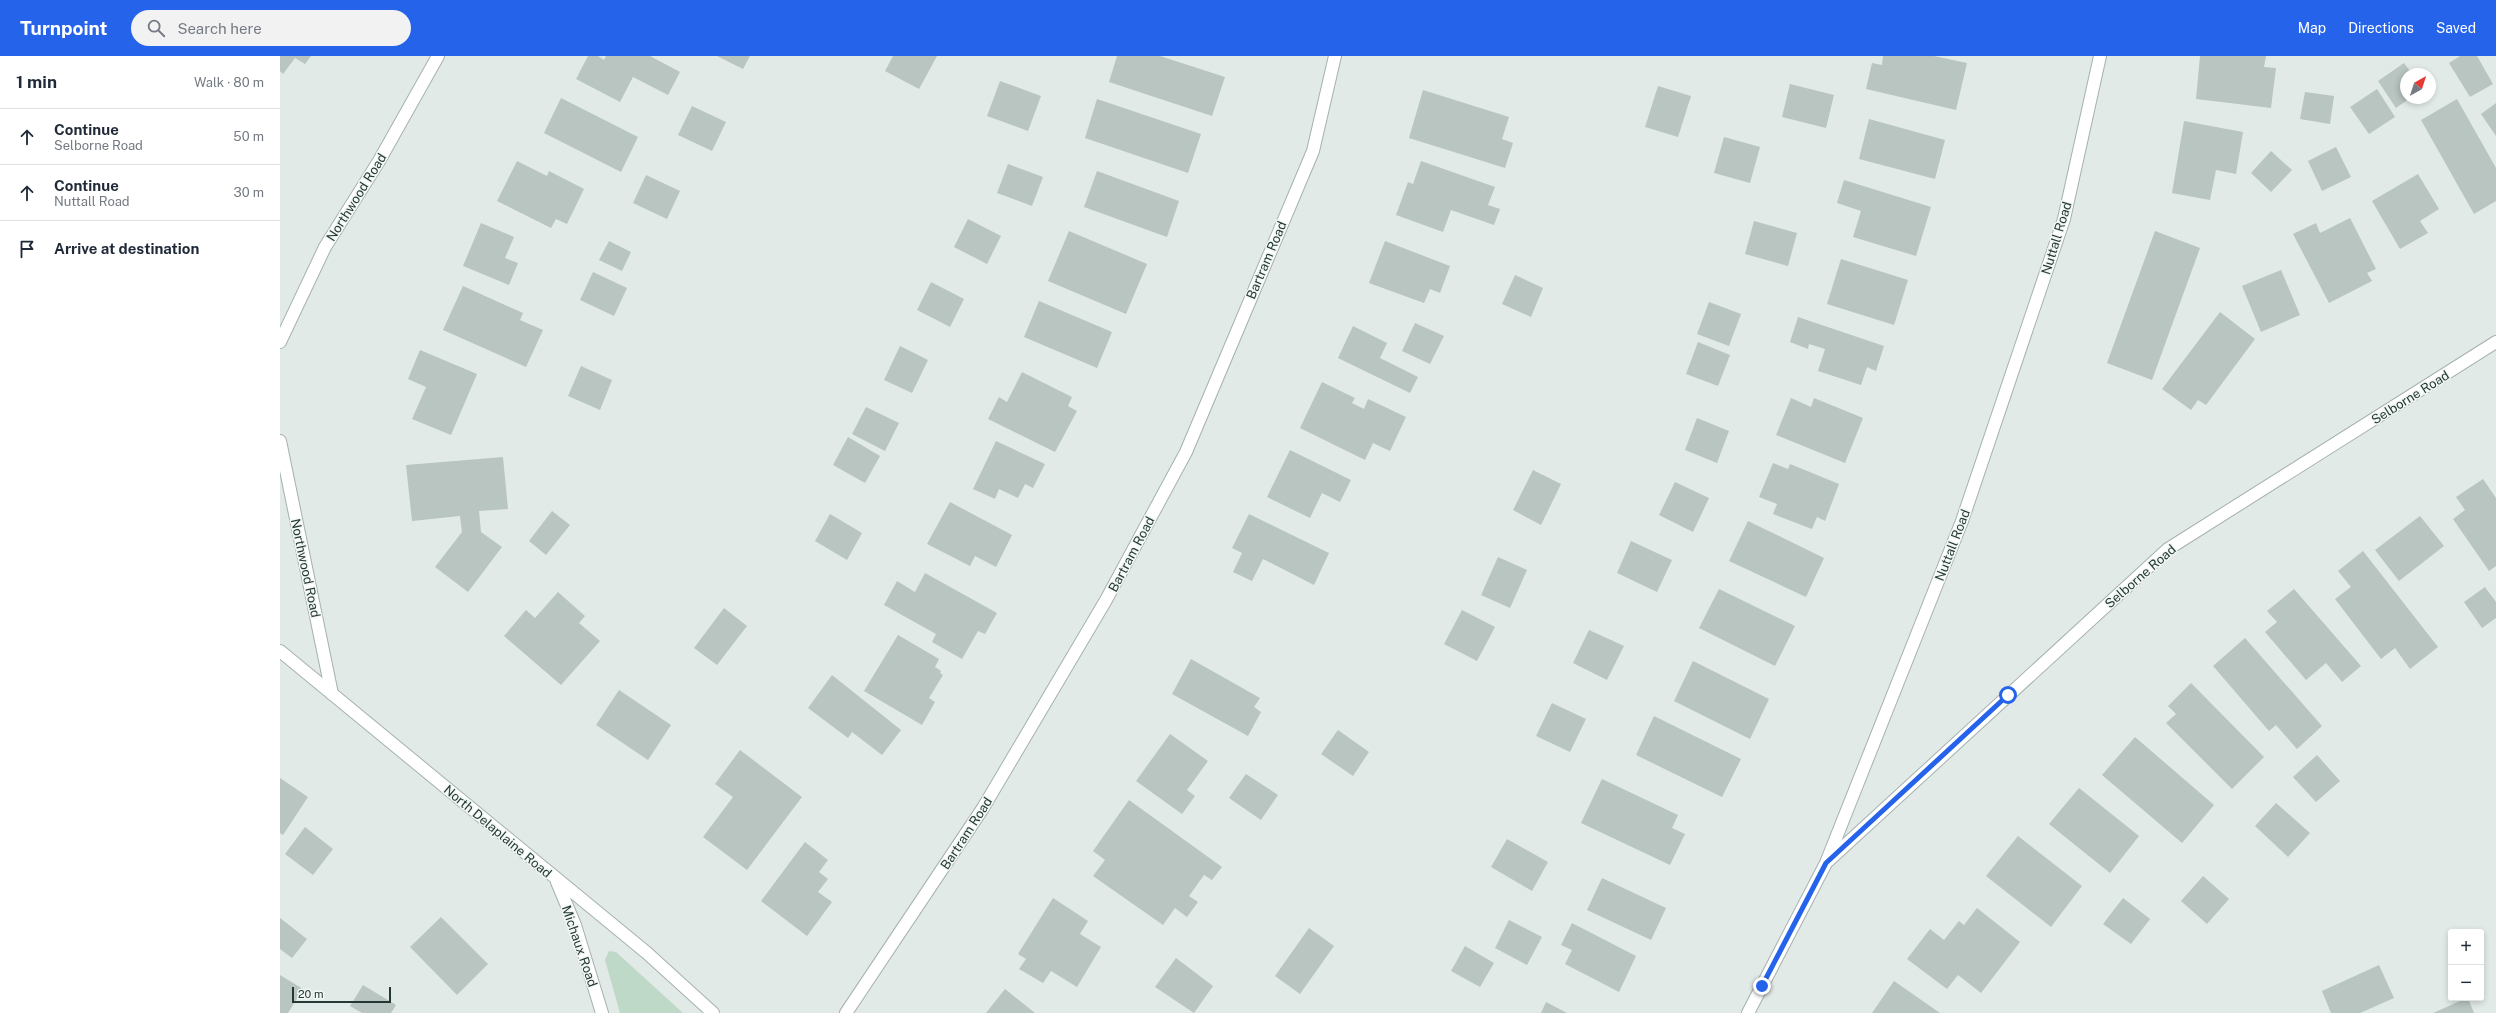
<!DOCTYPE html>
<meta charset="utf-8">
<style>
:root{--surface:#fff;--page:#f2f2f3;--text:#1f2937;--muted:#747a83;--line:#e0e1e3;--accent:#2563eb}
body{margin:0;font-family:"Public Sans",sans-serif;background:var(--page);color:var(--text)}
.controls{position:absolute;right:12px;bottom:12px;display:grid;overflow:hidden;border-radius:4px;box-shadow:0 2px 6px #0003}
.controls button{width:36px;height:36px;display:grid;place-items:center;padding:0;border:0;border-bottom:1px solid var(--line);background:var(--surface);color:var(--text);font:20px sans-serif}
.compass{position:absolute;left:2120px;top:12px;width:36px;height:36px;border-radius:50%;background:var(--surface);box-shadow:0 2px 6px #0003;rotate:39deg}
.scale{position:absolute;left:12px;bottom:10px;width:99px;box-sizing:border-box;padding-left:4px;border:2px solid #243935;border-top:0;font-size:11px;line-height:14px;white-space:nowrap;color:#243935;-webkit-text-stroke:3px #f2f7f5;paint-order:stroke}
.stop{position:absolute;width:12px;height:12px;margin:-9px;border:3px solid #2563eb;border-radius:50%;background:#fff}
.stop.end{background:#2563eb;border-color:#fff;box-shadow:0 1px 4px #0008}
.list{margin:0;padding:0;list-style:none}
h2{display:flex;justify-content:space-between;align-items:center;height:52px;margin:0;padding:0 16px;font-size:17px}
h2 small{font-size:13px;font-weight:400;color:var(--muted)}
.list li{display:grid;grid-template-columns:26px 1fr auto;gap:12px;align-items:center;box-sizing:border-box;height:56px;padding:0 16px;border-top:1px solid var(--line)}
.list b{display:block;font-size:15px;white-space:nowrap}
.list p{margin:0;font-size:13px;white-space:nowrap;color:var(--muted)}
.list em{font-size:13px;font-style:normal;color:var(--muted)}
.icon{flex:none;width:22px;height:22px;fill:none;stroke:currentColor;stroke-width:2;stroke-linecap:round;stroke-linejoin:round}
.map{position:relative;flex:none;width:2216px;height:957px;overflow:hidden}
header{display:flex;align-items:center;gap:24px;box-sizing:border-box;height:56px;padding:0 20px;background:var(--accent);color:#fff}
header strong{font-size:19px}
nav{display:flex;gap:22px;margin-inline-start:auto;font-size:14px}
.search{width:280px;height:36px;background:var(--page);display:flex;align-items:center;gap:10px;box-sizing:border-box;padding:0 14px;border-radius:22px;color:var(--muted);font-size:15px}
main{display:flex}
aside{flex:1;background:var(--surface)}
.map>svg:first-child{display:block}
.green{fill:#bed9c7}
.building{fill:#b8c5c0}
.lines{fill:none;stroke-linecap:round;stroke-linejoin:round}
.minor-casing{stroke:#a5b1ae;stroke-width:14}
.minor{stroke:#fff;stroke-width:12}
.route{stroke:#2563eb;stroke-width:5}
.labels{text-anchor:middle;stroke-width:3;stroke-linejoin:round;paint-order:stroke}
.street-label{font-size:13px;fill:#243935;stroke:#f2f7f5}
</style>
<header>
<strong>Turnpoint</strong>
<div class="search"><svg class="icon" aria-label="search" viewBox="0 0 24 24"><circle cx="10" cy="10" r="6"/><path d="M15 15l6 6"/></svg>Search here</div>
<nav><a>Map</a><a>Directions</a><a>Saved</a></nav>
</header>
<main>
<aside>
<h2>1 min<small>Walk · 80 m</small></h2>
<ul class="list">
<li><svg class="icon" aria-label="ahead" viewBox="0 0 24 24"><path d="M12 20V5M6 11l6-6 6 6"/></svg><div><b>Continue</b><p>Selborne Road</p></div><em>50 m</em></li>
<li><svg class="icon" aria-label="ahead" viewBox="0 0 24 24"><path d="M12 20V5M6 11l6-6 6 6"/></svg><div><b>Continue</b><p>Nuttall Road</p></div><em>30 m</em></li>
<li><svg class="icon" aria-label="arrive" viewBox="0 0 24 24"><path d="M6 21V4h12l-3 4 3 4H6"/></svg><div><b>Arrive at destination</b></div></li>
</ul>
</aside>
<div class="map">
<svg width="2216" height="957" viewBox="0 0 2216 957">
<rect width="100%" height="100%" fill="#e2eae7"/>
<!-- green -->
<polygon class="green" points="329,895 336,896 403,957 340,957 325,904"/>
<!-- building -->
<g class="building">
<polygon points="0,0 31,0 25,8 15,2 3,18 0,15"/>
<polygon points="308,0 318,0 324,4 326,0 370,0 400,16 388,39 353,21 340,46 296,23"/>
<polygon points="437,0 470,0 463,13"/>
<polygon points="613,0 657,0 639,33 605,15"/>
<polygon points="837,0 880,0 945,21 932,60 829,26"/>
<polygon points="1603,0 1654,0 1687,7 1676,54 1586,33 1592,7 1602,9"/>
<polygon points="1920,0 1986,0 1984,11 1996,12 1991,52 1916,43"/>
<polygon points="2180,0 2197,0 2213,28 2190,41 2169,7"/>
<polygon points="2124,7 2132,18 2126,18 2126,42 2130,42 2116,52 2098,25"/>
<polygon points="720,25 761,40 748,75 707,60"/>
<polygon points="1510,28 1554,39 1546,72 1502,61"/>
<polygon points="1378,30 1411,40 1398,81 1365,71"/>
<polygon points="2097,33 2115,61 2089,78 2070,51"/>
<polygon points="1143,34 1229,61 1222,83 1233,87 1225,112 1129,82"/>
<polygon points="2025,36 2054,40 2050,68 2020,63"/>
<polygon points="281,42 358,81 341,116 264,77"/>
<polygon points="817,43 921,78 908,117 805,82"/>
<polygon points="2177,43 2216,112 2216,145 2194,158 2141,64"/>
<polygon points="2216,47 2216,80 2201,58"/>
<polygon points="412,50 446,66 432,95 398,79"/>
<polygon points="1589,63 1665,84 1655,123 1579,103"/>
<polygon points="1904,65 1963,76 1956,118 1936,114 1930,144 1892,137"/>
<polygon points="1444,81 1480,91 1470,127 1434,117"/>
<polygon points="2056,91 2071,121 2042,135 2028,105"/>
<polygon points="1991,95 2012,114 1991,136 1971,117"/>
<polygon points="237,105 267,120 269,115 304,133 287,168 276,163 271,172 217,145"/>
<polygon points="1141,105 1215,131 1208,149 1220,153 1214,169 1171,154 1163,176 1116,159 1128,126 1133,128"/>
<polygon points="728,108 763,121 752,150 717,137"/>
<polygon points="817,115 899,145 887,181 804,151"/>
<polygon points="2138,118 2159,153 2140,165 2148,177 2120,193 2092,145"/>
<polygon points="366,119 400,135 387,163 353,147"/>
<polygon points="1564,124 1651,151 1636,200 1573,181 1581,155 1557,147"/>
<polygon points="2070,162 2096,213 2087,217 2092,225 2049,247 2013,178 2036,167 2040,177"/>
<polygon points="688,163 721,180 707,208 674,191"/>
<polygon points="1474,165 1517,177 1508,210 1465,198"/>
<polygon points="201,167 234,181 225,202 238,207 229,229 183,210"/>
<polygon points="789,175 867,208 846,258 768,225"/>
<polygon points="1875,175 1920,192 1872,324 1827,307"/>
<polygon points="329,185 351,196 342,215 319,204"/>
<polygon points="1105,185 1170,210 1160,237 1150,233 1144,247 1089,227"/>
<polygon points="1561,203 1628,224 1614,269 1547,248"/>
<polygon points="2001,214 2020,259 1981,276 1962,230"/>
<polygon points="313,216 347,232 334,260 300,244"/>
<polygon points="1235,219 1263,232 1251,261 1222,248"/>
<polygon points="651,226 684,243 670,271 637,254"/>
<polygon points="183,230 243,257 240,264 263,274 246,311 163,274"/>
<polygon points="759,245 832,276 817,312 744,281"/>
<polygon points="1429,246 1461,258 1449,290 1417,278"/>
<polygon points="1940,256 1975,283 1926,349 1918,344 1911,354 1882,333"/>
<polygon points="1518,261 1604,290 1596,315 1587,311 1581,329 1538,315 1545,293 1529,288 1528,293 1510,286"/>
<polygon points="1135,267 1164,280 1150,308 1122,295"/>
<polygon points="1073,270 1107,287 1100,302 1138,321 1130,337 1058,302"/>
<polygon points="1418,286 1450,299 1438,330 1406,318"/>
<polygon points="620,290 648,304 632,337 604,324"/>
<polygon points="140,294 197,318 171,379 132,363 146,331 128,323"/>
<polygon points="301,310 332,324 320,354 288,340"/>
<polygon points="742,316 792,341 788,350 797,355 775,396 708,363 719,341 727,346"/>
<polygon points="1042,326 1075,342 1072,347 1084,353 1088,343 1126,361 1110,395 1093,387 1085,404 1020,372"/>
<polygon points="1511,342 1531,351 1534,342 1583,362 1565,407 1496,379"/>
<polygon points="586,351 619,367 605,395 572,378"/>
<polygon points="1417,362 1449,375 1437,407 1405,394"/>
<polygon points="568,381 600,400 585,427 553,409"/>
<polygon points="716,385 765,408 753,432 745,428 738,442 719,433 715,443 693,433"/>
<polygon points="1010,394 1071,424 1060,446 1042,437 1030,462 987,441"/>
<polygon points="223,401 228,453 199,455 201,476 222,491 188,536 155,511 182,476 180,460 132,465 126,409"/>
<polygon points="1493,407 1508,413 1510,408 1559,428 1545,465 1537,461 1532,473 1493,458 1497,448 1479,441"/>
<polygon points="1253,414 1281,428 1261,469 1233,454"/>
<polygon points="2203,423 2216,442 2216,510 2209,515 2173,463 2185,454 2176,441"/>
<polygon points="1395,426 1429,442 1413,476 1379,459"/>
<polygon points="670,446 732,479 716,511 695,500 690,510 647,488"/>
<polygon points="272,455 290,469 266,499 249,485"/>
<polygon points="550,458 582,477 567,504 535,485"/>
<polygon points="969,458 1049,497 1034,529 983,503 972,525 953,516 962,497 952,492"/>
<polygon points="2140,460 2164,490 2119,525 2095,494"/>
<polygon points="1468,465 1544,502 1526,541 1449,505"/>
<polygon points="1351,485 1392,504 1377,536 1337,517"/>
<polygon points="2083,495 2158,591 2130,613 2115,592 2101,603 2055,543 2071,531 2058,515"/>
<polygon points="1218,501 1247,514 1230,552 1201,539"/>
<polygon points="645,517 717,557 705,578 698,575 682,603 652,586 656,578 604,549 617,525 635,536"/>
<polygon points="2205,531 2216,546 2216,562 2202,572 2184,546"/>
<polygon points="1439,533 1515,570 1495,610 1419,572"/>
<polygon points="2014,533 2081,610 2062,626 2046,607 2026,624 1985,576 1997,566 1987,555"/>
<polygon points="278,536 305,560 299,567 320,585 281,629 224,580 246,554 255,562"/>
<polygon points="444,552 467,570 437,609 414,592"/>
<polygon points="1182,554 1215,571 1197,605 1164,588"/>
<polygon points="1309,574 1344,590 1327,624 1293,607"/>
<polygon points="618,579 659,603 655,611 661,615 660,617 663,619 649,642 655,646 642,669 584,635"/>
<polygon points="1965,582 2042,670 2017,693 1996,669 1989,675 1933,610"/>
<polygon points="911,603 980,642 974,651 981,656 968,680 892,638"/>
<polygon points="1413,605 1489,643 1470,683 1394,645"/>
<polygon points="552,619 621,674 602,699 572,676 568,682 528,652"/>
<polygon points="1911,627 1984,701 1952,733 1886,667 1896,658 1888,650"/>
<polygon points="339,634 391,669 368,704 316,669"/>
<polygon points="1272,647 1306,663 1290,696 1256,680"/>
<polygon points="1374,660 1461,703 1442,741 1356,699"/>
<polygon points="1058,674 1089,696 1073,720 1041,698"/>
<polygon points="890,678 928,705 907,734 915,740 902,758 856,725"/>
<polygon points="1855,681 1934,749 1902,787 1822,719"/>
<polygon points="460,694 522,741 467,814 423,781 453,741 435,728"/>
<polygon points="2037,699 2060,725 2036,746 2013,721"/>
<polygon points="966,718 998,739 981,764 949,742"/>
<polygon points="0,722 28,741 3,779 0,777"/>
<polygon points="1322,723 1398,759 1392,772 1405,778 1390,809 1301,767"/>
<polygon points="1799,732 1859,780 1830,817 1769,768"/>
<polygon points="849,744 942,811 932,824 924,819 909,840 918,846 907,861 895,852 883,869 813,820 825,804 813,795"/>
<polygon points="1996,747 2030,777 2008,801 1975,770"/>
<polygon points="25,771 53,793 33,819 5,798"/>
<polygon points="1738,780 1802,830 1771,871 1706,820"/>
<polygon points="1227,783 1268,806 1252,835 1211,811"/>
<polygon points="525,786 548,804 539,816 548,823 538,836 552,846 527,880 481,845"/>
<polygon points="1923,820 1949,843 1927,868 1901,845"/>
<polygon points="1322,822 1386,852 1371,884 1307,854"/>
<polygon points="773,842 808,865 800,878 821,891 797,931 771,915 763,927 739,913 746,903 738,898"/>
<polygon points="1843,842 1870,863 1851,888 1823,868"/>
<polygon points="1697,852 1740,886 1701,937 1678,919 1667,933 1627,903 1650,873 1664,884 1679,865 1684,869"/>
<polygon points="161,861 208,908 177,939 130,891"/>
<polygon points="0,862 27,883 12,902 0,893"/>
<polygon points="1229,864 1262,881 1247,909 1215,892"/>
<polygon points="1292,867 1356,900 1339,936 1285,908 1292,894 1281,889"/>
<polygon points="1029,872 1054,890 1020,938 995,920"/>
<polygon points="1185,890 1214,907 1200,931 1171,915"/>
<polygon points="896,902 933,930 914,957 875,931"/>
<polygon points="2099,909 2114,942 2080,957 2051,957 2042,935"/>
<polygon points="0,919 23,933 8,957 0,957"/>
<polygon points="1614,925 1660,957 1592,957"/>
<polygon points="83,929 116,949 111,957 82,957 70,950"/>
<polygon points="725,933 755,957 706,957"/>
<polygon points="2188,942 2194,957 2153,957 2187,942"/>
<polygon points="1266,946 1287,957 1261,957"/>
</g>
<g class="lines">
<!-- minor casing -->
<g class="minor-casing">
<g id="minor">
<polyline points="0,286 45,191 99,105 158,0"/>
<polyline points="0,385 52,638"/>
<polyline points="0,595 367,897 433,957"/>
<polyline points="1548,805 1888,493 2216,286"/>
<polyline points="277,826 295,869 322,957"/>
<polyline points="566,957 703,752 826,544 906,396 1033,95 1055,0"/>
<polyline points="1468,957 1546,807 1682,465 1784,163 1820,0"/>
</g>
</g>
<!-- minor -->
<use href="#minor" class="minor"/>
</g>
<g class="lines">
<!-- route -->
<polyline class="route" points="1482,930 1546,807 1728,639"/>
</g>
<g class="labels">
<!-- street labels -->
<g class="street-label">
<text transform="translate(76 141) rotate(-58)" y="5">Northwood Road</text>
<text transform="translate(1776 182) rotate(-73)" y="5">Nuttall Road</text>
<text transform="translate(986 204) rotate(-67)" y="5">Bartram Road</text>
<text transform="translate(2130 341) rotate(-32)" y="5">Selborne Road</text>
<text transform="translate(1672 489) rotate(-69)" y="5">Nuttall Road</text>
<text transform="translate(851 498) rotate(-62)" y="5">Bartram Road</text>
<text transform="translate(26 512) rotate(78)" y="5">Northwood Road</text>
<text transform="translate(1860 520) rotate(-41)" y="5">Selborne Road</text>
<text transform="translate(218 775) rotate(40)" y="5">North Delaplaine Road</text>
<text transform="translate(686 777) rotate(-57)" y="5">Bartram Road</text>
<text transform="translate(300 890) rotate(71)" y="5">Michaux Road</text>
</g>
</g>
</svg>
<div class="controls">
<button>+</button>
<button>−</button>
</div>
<svg class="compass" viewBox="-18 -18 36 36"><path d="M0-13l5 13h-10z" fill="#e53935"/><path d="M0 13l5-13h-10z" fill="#747a83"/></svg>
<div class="scale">20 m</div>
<div class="stop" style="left:1728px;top:639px"></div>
<div class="stop end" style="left:1482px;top:930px"></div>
</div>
</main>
